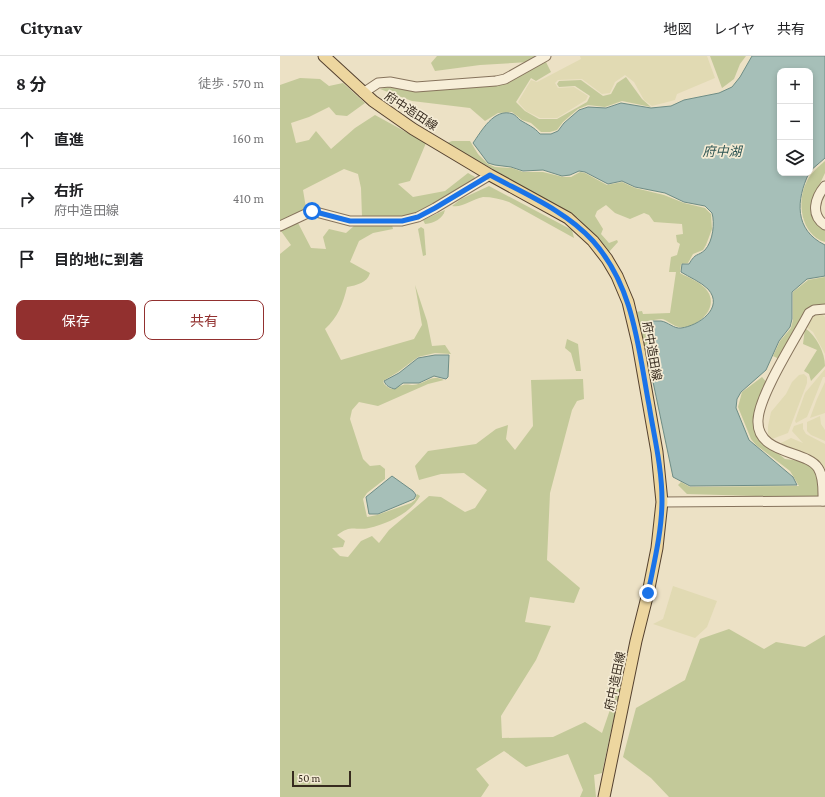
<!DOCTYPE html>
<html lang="ja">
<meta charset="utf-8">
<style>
:root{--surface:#fff;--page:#f2f2f2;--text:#202124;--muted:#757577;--line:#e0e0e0;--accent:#92302f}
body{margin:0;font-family:"Crimson Pro","Noto Sans JP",serif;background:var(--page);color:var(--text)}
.controls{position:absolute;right:12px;top:12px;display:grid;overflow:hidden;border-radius:8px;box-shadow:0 2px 6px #0003}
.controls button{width:36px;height:36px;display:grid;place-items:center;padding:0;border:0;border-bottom:1px solid var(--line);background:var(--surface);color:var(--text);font:20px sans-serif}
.scale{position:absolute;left:12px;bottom:10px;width:59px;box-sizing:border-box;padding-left:4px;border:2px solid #372b1f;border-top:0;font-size:11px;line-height:14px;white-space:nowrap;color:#372b1f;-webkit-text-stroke:3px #f4ebd4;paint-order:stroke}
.stop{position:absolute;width:12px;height:12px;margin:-9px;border:3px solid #1a73e8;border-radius:50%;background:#fff}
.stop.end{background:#1a73e8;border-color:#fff;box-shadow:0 1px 4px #0008}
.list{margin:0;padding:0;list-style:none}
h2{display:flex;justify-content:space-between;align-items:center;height:52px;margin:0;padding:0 16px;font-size:17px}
h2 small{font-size:13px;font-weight:400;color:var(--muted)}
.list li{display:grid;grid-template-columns:26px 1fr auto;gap:12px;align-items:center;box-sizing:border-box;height:60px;padding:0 16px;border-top:1px solid var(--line)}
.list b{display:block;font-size:15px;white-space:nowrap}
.list p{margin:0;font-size:13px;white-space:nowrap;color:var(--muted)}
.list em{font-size:13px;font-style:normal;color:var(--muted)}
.actions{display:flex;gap:8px;padding:12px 16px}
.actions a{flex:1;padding:9px 0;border:1px solid var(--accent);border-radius:8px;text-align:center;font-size:14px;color:var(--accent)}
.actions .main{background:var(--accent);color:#fff}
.icon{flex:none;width:22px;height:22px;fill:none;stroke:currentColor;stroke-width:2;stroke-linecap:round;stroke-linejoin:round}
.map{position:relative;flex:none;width:545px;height:741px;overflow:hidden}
header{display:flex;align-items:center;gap:24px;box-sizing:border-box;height:56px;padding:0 20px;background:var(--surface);border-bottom:1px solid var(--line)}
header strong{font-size:19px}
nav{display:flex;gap:22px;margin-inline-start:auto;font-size:14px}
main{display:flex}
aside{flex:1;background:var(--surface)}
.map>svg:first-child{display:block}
.farmland{fill:#e1dab3}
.green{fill:#c3c999}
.water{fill:#a6bfb8;stroke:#6e8d86}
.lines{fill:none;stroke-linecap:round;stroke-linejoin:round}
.minor-casing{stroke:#86735c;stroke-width:11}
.major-casing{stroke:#544130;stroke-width:13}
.minor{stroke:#f7eed8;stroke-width:9}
.major{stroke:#edd69f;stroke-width:11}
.route{stroke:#1a73e8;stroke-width:5}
.labels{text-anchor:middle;stroke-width:3.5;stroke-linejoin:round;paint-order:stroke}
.street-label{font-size:12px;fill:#372b1f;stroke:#f4ebd4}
.water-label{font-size:13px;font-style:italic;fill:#2f5654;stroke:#f4ebd4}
</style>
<header>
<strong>Citynav</strong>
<nav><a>地図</a><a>レイヤ</a><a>共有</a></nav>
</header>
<main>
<aside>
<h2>8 分<small>徒歩 · 570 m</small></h2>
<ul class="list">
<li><svg class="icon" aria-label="ahead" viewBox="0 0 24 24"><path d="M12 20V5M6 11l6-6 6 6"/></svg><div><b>直進</b></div><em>160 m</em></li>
<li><svg class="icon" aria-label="right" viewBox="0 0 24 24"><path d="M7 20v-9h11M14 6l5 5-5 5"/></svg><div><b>右折</b><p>府中造田線</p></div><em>410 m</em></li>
<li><svg class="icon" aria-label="arrive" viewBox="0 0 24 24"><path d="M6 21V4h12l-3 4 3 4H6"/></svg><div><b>目的地に到着</b></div></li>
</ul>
<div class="actions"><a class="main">保存</a><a>共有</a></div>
</aside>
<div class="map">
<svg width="545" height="741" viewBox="0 0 545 741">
<rect width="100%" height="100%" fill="#ece1c5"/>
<!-- farmland -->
<g class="farmland">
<polygon points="300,0 427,0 435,22 397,38 395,44 372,50 364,44 354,26 345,19 335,26 330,37 322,38 302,23 278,24 275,27 278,32 294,31 308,40 306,44 277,62 260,62 246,55 238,46 251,24 257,26 301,3"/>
<polygon points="539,255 545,261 545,298 533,276 525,270 530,259"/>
<polygon points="545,313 545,321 543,321 527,361 516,367 515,365 525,337"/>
<polygon points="524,318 527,321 527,327 508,377 492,383 488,379 488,370 491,356 506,338 512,326 519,319"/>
<polygon points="545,326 545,357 530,362 537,343"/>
<polygon points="540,360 541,368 545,374 545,385 531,379 527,375 527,366"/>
<polygon points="523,367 523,373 526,378 545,388 545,413 535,405 499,388 511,382 523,387 512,375 514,370"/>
<polygon points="393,530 437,545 427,571 415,582 373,568 383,563"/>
</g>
<!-- green -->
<g class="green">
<polygon points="157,0 260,0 249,6 200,9 155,15 151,7"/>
<polygon points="430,0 466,0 460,8 454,23 442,32"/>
<polygon points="266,6 271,16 256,25 251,22 236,46 245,55 259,63 277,63 307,46 310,40 295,30 279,31 277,28 279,25 301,24 323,40 331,38 337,27 346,21 362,43 371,51 342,45 325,51 308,49 298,53 283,66 277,74 270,76 261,76 251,67 242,64 232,56 218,57 205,65 190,52 132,45 100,33 109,31 136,35 236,21"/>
<polygon points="20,22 40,23 49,30 63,27 85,47 67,60 56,59 49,51 29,61 11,67 16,87 29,84 36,75 51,93 75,72 95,59 146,87 130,125 118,128 133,141 165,135 188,117 195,121 191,127 137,157 120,161 82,161 81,132 78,118 64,113 23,134 26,152 0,167 0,29"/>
<path d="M172 85H190L198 98 208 108 215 111 232 112 243 116H263L283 121H291L300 116 305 117 327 129 342 126 355 132 384 139 404 147 425 152 431 158 432 173 426 189 423 194 413 198 408 207 401 208 400 217C409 222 423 227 428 236 439 253 416 273 399 271 393 270 387 264 382 263 378 263 373 264 369 265L366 271 371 318H369L355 256 362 255 363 258 390 257 396 216H389L391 201 397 199 400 188 397 186 396 179 403 178 402 168 374 166 369 159 364 157 350 163 335 157 326 149 317 155 315 160 323 173 321 178 329 187 337 184 338 186 328 197 298 162 167 87Z"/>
<path d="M545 105V117L534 140 532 150 545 170V186C521 179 516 145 527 125 531 117 538 111 545 105Z"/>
<path d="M209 130 292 174 294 182 229 146C221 143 212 141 203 141 192 143 183 152 172 150L181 143Z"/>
<path d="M165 154C163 163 154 167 145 168L143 164Z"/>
<path d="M17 165 31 192 46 193 43 181 49 173 66 177 75 169H112L113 173 93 177 79 185 70 206 90 217C87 227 77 229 67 231 63 248 58 261 45 273L61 304 134 283 142 269 135 229 147 265 152 290 165 289 171 298 155 297 138 301 118 316 103 325 104 328C114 337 113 332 123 329 126 328 130 329 133 329 146 328 150 318 164 324L148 328 98 350 79 346 72 354 70 363 83 403 90 410 100 409 105 413V423L87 437 83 443 87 461 97 459 131 447 135 444 137 438 140 440C131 457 107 468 89 472 74 475 72 468 57 479L65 485 63 491 52 492 60 500 68 501 81 485 92 480 99 487 109 474 149 440 161 441 185 456 195 452 207 434 184 417 161 418 139 424 135 410 148 395 196 388 216 373 228 369 226 383 235 394 253 370 251 324 303 323 304 343 297 345 292 354 270 437 267 504 300 532 294 547 250 541 245 566 271 570 256 604 221 660 222 682 273 681 305 666 322 677 333 645 326 634 340 619H343L322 717 314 719 316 741H300L303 734 288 698 246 711 224 695 196 713 209 729 201 741H0V198L11 189 1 175Z"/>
<polygon points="141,171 144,173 146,199 143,200 138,173"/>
<polygon points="545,221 545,259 537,251 501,304 493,300 500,285 511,272 513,264 513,236 528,224"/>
<path d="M525 272C536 280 545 296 545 310L531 325 529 318 524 315 537 294 523 288Z"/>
<polygon points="287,283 298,288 301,315 296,315 291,297 285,292"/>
<polygon points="482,321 488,328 475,372 495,395 505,403 528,406 537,415 541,442 407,438 398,429 401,426 410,431 519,430 510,415 476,389 471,383 458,351 462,336"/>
<polygon points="449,573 484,593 496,586 525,591 545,579 545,741 389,741 371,722 343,701 356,652 405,624 420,583"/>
</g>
<!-- water -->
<g class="water">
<path d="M472 0H545V102L530 115V15H500V117H529C516 144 514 174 545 189V220L527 223 512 236V263L510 271 499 285 486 314 461 336 457 343 456 352 469 384 513 421 517 429 410 430 393 421 372 321 367 270 371 265C374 265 378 265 381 265 388 266 394 273 401 272 418 270 445 252 428 233 421 226 409 221 401 216L402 208H409C416 196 417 201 425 194 433 185 435 167 432 157L425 150 404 146 385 137 355 131 342 125 328 128 305 116 299 115 290 119 282 120 263 114 243 115 231 111 215 109 208 107 193 87C201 76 214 51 233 58 235 59 238 62 240 64 248 69 254 71 260 78H271L278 75 284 67 299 54 308 51 326 52 341 47 371 52 391 50 404 44 439 37 452 31 460 21Z"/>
<path d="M155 299H169L168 321 166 323 154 320 139 327H123L115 333C110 332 106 330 104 325L119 317 138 302Z"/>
<polygon points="112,420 133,435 136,439 134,443 98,458 89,458 86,441"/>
</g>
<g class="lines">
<!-- minor casing -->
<g class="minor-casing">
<g id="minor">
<polyline points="83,37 98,27 110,26 136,31 216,25 225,23 266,0"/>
<path d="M545 130C535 142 530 159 545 169"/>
<polyline points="0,170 32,155 70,165 122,165 138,161 155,152 210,119"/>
<path d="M543 445C543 435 544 421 538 412 527 394 476 399 478 364 479 339 516 282 529 257L534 254 545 253"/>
<polyline points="382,446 545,445"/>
</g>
</g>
<!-- major casing -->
<g class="major-casing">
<polyline id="major" points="44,0 93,45 133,73 210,119 288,162 313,185 327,203 337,220 348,246 358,288 377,396 382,446 377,492 368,537 356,585 324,741"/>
</g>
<!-- minor -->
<use href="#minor" class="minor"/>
<!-- major -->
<use href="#major" class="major"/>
</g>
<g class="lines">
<!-- route -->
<path class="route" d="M32 155 70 165H122L138 161 155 152 210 119C245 138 286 155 313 185 354 231 358 291 369 349 374 380 382 412 382 444 382 475 374 507 368 537"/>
</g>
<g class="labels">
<!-- street labels -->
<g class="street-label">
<text transform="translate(131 55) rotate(33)" y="4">府中造田線</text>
<text transform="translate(372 295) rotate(80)" y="4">府中造田線</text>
<text transform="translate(335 625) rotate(-78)" y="4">府中造田線</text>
</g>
<!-- water labels -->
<g class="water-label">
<text x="442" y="100">府中湖</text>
</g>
</g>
</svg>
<div class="controls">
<button>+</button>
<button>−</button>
<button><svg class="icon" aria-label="layers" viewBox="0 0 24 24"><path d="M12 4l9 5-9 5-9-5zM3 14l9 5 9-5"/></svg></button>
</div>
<div class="scale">50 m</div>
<div class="stop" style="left:32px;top:155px"></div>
<div class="stop end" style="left:368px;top:537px"></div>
</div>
</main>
